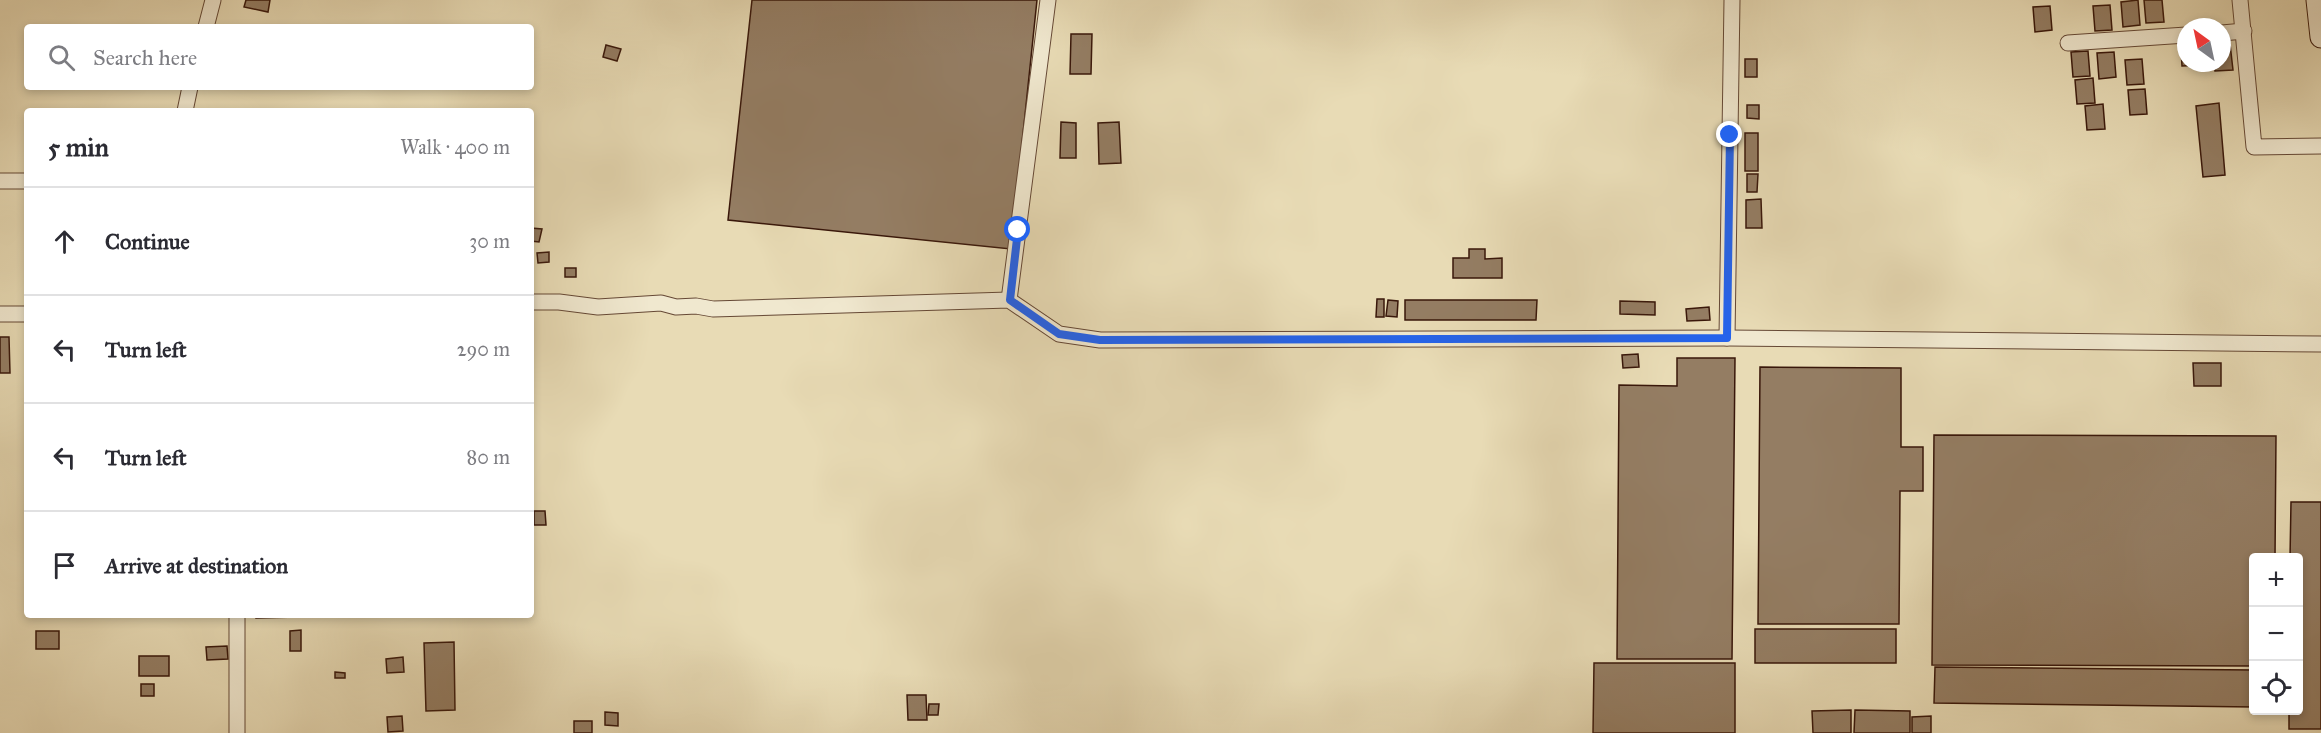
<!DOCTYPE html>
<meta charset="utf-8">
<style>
:root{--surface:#fff;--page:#f7f7f7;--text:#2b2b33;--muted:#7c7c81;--line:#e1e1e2}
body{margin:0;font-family:"IM FELL Great Primer",serif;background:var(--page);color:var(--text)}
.controls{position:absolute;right:18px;bottom:18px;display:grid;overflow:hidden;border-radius:6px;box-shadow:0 3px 9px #0003}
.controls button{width:54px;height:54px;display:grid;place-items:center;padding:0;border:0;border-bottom:2px solid var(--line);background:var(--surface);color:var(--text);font:30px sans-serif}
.compass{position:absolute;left:2177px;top:18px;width:54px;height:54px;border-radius:50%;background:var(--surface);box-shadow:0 3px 9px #0003;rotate:327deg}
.stop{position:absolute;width:18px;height:18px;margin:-14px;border:4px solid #2563eb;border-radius:50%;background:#fff}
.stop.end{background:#2563eb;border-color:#fff;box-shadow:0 2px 6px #0008}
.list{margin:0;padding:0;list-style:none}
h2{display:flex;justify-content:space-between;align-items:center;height:78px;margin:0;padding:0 24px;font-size:26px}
h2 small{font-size:20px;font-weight:400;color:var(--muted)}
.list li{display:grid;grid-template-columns:39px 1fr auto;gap:18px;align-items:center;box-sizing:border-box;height:108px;padding:0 24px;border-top:2px solid var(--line)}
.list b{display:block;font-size:22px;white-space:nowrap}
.list em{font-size:20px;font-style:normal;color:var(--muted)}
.icon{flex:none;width:33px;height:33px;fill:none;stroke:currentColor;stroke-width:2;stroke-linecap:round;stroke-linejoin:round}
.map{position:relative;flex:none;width:2321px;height:733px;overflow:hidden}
.search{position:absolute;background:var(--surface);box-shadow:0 3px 9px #0003;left:24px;top:24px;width:510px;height:66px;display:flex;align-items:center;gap:15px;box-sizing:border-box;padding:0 21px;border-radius:6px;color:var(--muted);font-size:22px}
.panel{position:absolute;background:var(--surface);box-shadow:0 3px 9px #0003;left:24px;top:108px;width:510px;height:510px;border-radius:6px}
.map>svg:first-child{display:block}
.building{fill:#947d63;stroke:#39170a;stroke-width:1.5}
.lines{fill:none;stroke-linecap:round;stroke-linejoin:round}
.street-casing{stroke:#654835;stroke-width:17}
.secondary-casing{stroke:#39170a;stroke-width:23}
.street{stroke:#f0e8cf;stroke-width:15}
.secondary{stroke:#f0e8cf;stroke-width:21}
.route{stroke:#2563eb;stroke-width:8}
</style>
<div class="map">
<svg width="2321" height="733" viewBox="0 0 2321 733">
<rect width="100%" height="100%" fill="#e8dbb5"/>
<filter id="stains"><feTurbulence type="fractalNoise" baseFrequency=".00333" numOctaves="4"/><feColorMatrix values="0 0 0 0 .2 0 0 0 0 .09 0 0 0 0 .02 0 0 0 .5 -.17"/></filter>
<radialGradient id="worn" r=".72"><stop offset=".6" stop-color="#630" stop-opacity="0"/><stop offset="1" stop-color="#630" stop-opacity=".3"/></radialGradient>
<!-- building -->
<g class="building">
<polygon points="246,0 270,0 268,12 244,7"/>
<polygon points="752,0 1037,0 1011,249 728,220"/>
<polygon points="2138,0 2140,25 2123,27 2121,2"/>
<polygon points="2144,0 2162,0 2164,22 2146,23"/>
<polygon points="2110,5 2112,30 2095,31 2093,6"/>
<polygon points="2050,6 2052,30 2035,32 2033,7"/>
<polygon points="1071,34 1092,34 1091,74 1070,74"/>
<polygon points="2230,44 2233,70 2215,71 2215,63 2222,63 2222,45"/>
<polygon points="606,45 621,49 617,61 603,57"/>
<polygon points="2186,48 2186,63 2207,63 2207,65 2182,66 2181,49"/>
<polygon points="2088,51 2090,76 2073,77 2071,52"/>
<polygon points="2114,52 2116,77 2099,79 2097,53"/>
<rect x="1745" y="59" width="12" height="18"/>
<polygon points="2142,59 2144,84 2127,85 2125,60"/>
<polygon points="2093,78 2095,103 2077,104 2075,80"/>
<polygon points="2145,89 2147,114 2130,115 2128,90"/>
<polygon points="2219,103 2225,175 2203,177 2196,106"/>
<polygon points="2103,104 2105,129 2087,130 2085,106"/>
<polygon points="1747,105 1759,105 1759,119 1747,118"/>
<polygon points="1061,122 1076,123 1076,158 1060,158"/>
<polygon points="1119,122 1121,163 1099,164 1098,123"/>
<rect x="1745" y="133" width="13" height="38"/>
<polygon points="1747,174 1758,174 1757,192 1747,192"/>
<polygon points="1761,199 1762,228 1746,228 1746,200"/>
<polygon points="531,228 542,229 539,242 531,241"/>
<polygon points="1469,249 1485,249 1485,259 1502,258 1502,278 1453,278 1453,258 1469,258"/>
<polygon points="549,252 549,262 538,263 537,253"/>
<rect x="565" y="268" width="11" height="9"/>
<polygon points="1377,299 1384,299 1384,317 1376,317"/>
<polygon points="1388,300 1398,301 1397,317 1386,316"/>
<polygon points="1405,300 1537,300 1536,320 1405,320"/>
<polygon points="1620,301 1655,302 1655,315 1620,314"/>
<polygon points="1709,307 1710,320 1687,321 1686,309"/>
<polygon points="0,337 9,337 10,373 0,373"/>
<polygon points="1638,354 1639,367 1623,368 1622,355"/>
<polygon points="1677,358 1735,358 1732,659 1617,659 1619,385 1677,386"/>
<polygon points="2193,363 2221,363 2221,386 2194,386"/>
<polygon points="1760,367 1901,368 1901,447 1923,447 1923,491 1900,491 1899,624 1758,624"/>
<polygon points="1934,435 2276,436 2275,558 2254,558 2254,666 1932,665"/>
<polygon points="2291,502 2321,502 2321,729 2289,729 2289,710 2298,710 2298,558 2290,558"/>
<polygon points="534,511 545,511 546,525 534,525"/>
<polygon points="256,615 298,615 298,617 256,618"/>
<rect x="1755" y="629" width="141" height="34"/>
<polygon points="301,630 301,651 290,651 290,631"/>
<rect x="36" y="631" width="23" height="18"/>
<polygon points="454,642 455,710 426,711 424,643"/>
<polygon points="227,646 228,659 207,660 206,647"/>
<rect x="139" y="656" width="30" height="20"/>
<polygon points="403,657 404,672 387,673 386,659"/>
<polygon points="1594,663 1735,663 1735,733 1593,733"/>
<polygon points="1935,667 2254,670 2254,707 1934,703"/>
<polygon points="335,672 345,673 345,678 335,678"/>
<rect x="141" y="684" width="13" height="12"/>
<polygon points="907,695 926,695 927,720 908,720"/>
<polygon points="929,704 939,704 938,715 928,715"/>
<polygon points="1851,710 1851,733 1813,733 1812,711"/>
<polygon points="1855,710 1910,711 1910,733 1854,733"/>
<polygon points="605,712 618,713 618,726 605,725"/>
<polygon points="402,716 403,731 388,732 387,717"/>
<polygon points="1931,716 1931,733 1912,733 1912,717"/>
<rect x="574" y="721" width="18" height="12"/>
</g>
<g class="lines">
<!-- street casing -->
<g class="street-casing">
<g id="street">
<polyline points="2240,0 2254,147 2321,146"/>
<polyline points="206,27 213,0"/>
<polyline points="2222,33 2244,31"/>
<polyline points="2068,43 2186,35"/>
<polyline points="185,111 190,87"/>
<polyline points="0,181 27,181"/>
<polyline points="1009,300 1048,0"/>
<polyline points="531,302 559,302 598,307 661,303 676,307 696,306 713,309 1009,300 1059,334 1100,340 1727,338 2321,344"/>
<polyline points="0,314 27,314"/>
<polyline points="1727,338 1732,0"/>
<polyline points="237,615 237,733"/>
</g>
</g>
<!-- secondary casing -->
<g class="secondary-casing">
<polyline id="secondary" points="2317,0 2321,37"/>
</g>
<!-- street -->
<use href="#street" class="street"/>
<!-- secondary -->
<use href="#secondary" class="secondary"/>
</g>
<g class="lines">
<!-- route -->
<polyline class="route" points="1018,230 1010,300 1059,334 1100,340 1727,338 1730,135"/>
</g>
<rect width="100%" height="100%" filter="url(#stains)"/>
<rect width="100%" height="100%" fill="url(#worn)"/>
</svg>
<div class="controls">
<button>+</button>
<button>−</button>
<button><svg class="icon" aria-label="locate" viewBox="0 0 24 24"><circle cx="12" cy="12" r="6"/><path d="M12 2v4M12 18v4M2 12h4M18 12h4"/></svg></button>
</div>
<svg class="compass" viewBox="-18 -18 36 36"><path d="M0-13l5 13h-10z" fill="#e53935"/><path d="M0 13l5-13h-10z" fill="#7c7c81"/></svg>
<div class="stop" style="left:1018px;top:230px"></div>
<div class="stop end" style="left:1730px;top:135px"></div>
<div class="search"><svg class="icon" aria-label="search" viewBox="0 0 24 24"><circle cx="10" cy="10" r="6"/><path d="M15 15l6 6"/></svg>Search here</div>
<section class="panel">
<h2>5 min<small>Walk · 400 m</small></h2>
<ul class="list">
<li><svg class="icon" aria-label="ahead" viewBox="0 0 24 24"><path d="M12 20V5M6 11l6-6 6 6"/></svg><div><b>Continue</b></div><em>30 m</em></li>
<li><svg class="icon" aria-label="left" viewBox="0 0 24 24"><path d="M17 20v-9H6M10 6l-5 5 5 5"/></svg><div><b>Turn left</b></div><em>290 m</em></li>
<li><svg class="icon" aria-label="left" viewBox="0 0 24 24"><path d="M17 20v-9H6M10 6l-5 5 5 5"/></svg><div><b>Turn left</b></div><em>80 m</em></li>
<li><svg class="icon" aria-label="arrive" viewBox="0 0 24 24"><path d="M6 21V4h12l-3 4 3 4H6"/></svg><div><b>Arrive at destination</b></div></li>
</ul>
</section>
</div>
